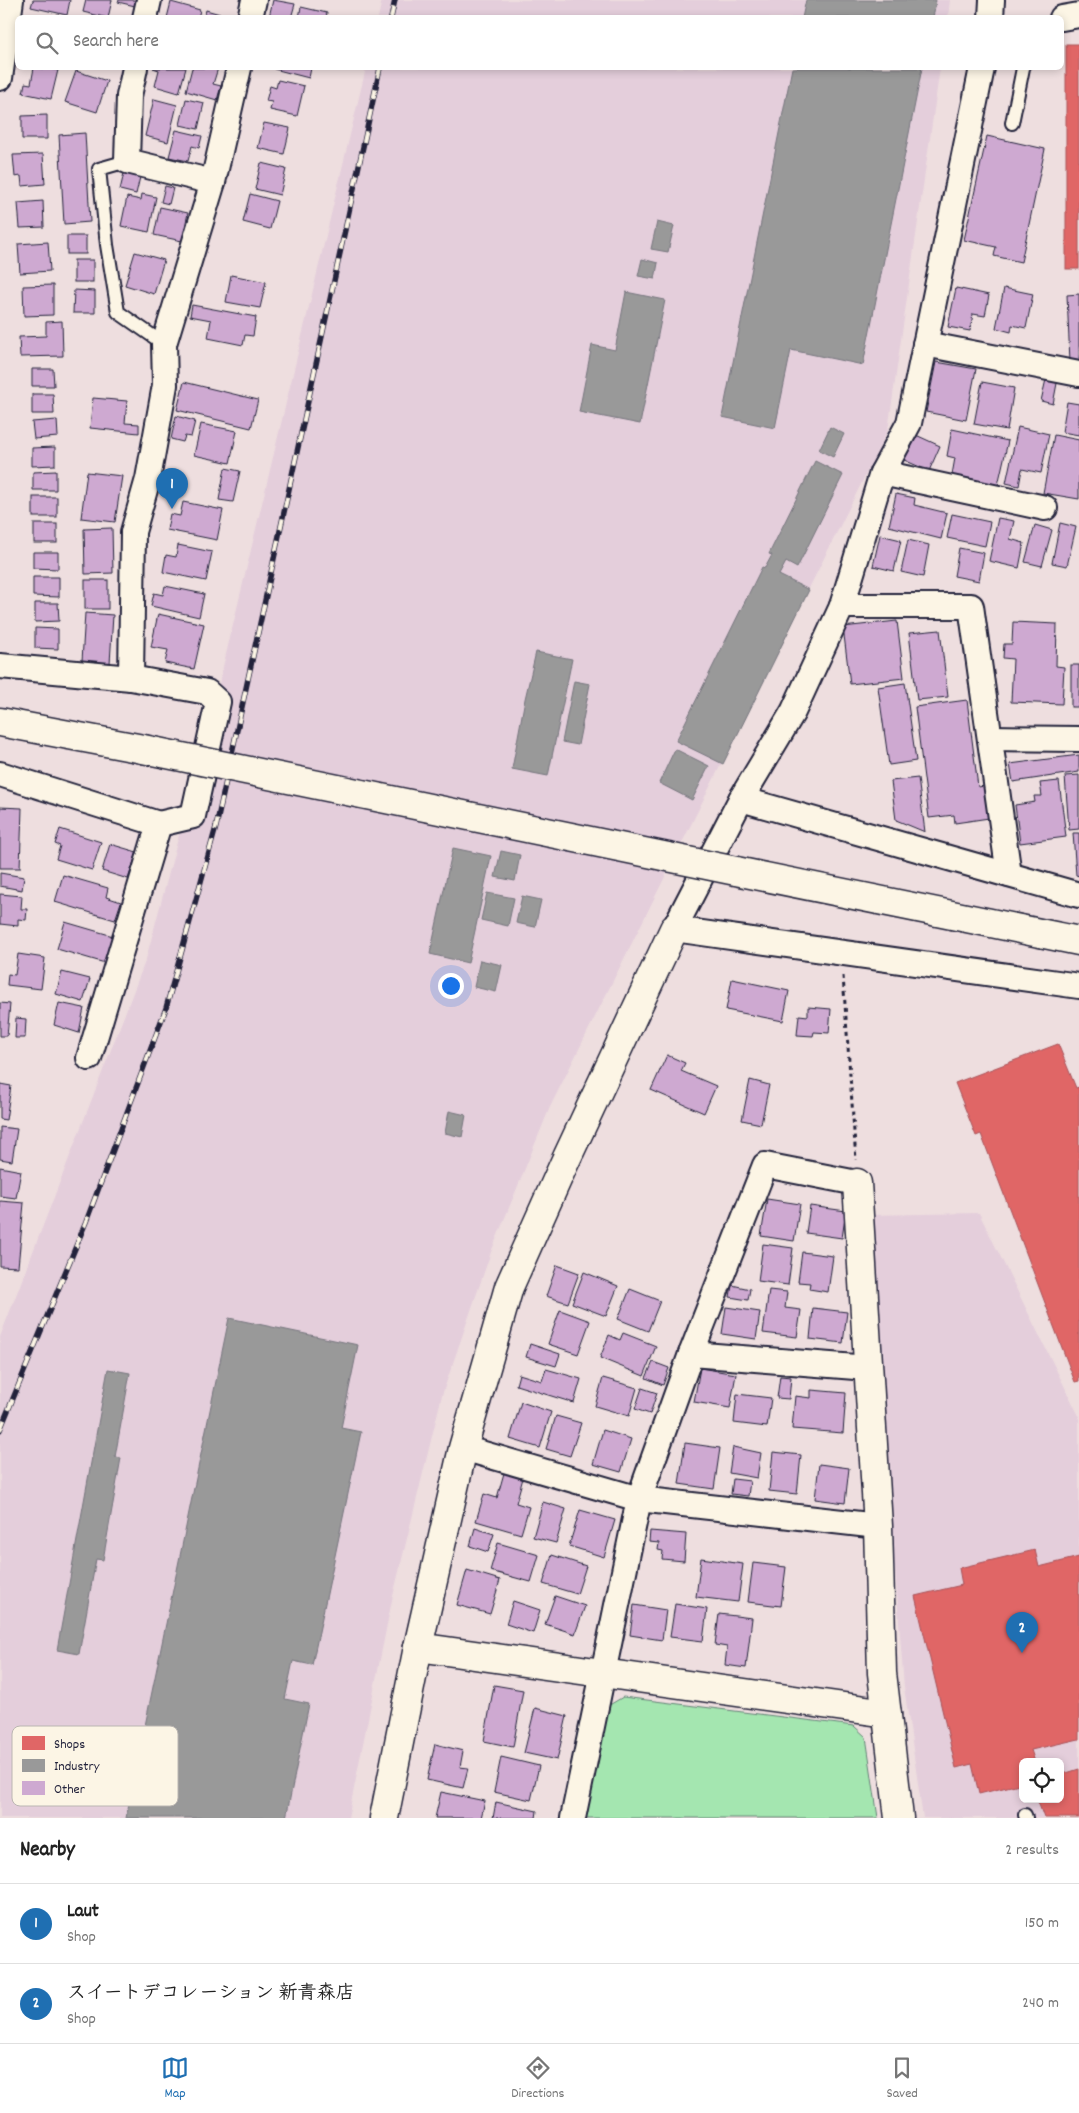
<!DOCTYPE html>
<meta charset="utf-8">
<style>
:root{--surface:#fff;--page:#f6f6f6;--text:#222;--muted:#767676;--line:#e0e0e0;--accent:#1f6fb2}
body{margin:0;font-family:Dekko,"Klee One",sans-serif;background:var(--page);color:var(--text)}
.controls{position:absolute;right:15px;bottom:15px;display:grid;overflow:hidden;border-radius:8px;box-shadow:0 2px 8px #0003}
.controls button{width:45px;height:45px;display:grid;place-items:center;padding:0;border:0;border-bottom:1px solid var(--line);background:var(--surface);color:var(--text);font:25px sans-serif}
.you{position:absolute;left:450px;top:985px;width:18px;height:18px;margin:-12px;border:4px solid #fff;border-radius:50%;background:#1a73e8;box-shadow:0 0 0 8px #1a73e833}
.badge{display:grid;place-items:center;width:32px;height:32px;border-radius:50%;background:var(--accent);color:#fff;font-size:16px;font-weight:700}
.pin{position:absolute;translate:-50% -41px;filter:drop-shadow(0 1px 2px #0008)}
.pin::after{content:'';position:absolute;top:26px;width:18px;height:15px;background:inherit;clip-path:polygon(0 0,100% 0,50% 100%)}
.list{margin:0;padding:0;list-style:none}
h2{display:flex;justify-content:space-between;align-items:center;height:65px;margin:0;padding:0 20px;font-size:21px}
h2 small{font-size:16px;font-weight:400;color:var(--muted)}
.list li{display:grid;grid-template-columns:32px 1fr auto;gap:15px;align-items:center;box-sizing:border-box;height:80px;padding:0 20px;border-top:1px solid var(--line)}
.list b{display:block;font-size:19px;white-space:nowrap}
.list p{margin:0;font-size:16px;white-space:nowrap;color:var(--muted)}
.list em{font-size:16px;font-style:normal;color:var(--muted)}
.icon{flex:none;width:28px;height:28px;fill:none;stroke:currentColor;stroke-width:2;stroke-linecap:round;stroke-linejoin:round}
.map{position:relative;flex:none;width:1079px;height:1818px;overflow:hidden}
.search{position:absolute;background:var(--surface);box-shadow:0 2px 8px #0003;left:15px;right:15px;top:15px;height:55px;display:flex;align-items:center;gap:12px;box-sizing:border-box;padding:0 18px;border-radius:8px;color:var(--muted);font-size:19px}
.sheet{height:225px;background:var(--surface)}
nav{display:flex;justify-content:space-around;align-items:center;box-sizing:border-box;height:70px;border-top:1px solid var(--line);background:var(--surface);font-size:14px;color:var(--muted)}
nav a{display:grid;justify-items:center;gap:2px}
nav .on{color:var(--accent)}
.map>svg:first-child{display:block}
.built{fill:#e4cedb;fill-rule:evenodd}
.green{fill:#a4e6b0;stroke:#638476}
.shops{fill:#e06666;stroke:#a75259}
.industry{fill:#999;stroke:#75757d}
.building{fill:#cea9d1;stroke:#22223b}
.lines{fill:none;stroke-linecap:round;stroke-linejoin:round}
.lane-casing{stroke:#22223b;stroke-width:16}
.street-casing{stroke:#22223b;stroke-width:28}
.secondary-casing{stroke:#22223b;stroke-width:31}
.path{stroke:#22223b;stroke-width:3;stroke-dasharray:4 4;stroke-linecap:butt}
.lane{stroke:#fcf5e5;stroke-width:12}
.street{stroke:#fcf5e5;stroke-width:24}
.secondary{stroke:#fcf5e5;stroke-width:28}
.rail-casing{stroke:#22223b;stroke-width:5.5}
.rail{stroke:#fcf5e5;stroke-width:4;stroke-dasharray:11;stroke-linecap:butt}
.secondary-bridge-casing{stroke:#22223b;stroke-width:31;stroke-linecap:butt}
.secondary-bridge{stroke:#fcf5e5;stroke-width:28}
.key{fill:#fcf5e5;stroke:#bbb6b2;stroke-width:1}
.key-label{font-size:14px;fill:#22223b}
</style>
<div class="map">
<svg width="1079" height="1818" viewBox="0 0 1079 1818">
<rect width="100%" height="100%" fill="#eededf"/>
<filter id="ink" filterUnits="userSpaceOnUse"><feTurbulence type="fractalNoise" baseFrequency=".02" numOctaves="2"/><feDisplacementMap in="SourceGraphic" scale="10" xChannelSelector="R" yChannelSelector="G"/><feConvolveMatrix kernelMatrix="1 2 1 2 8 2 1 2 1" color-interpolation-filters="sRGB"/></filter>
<g filter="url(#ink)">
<!-- built -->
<g class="built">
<polygon points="382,0 950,0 948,18 378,18"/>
<polygon points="366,68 940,68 888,430 550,1107 491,1252 442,1395 392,1600 348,1818 0,1818 0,1337 146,959 217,692"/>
<path d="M979 1213 1079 1416V1818H923L904 1687 868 1215ZM1023 1762H1060V1799H1023Z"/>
</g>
<!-- green -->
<polygon class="green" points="623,1697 854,1726 866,1737 878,1818 583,1818 606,1707"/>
<!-- shops -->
<g class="shops">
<rect x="1066" y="44" width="13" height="225"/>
<polygon points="1058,1044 1076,1088 1079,1087 1079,1381 1075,1382 981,1134 976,1136 955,1083"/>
<polygon points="1035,1550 1039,1567 1079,1557 1079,1739 1031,1750 1035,1762 1023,1762 1023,1783 979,1794 972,1764 956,1768 915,1596 962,1585 959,1568"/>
<polygon points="1079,1769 1079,1818 1044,1818 1037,1799 1060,1799 1060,1775"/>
</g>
<!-- industry -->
<g class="industry">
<polygon points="806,0 936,0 933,18 802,18"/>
<polygon points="792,68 922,68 863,365 791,350 775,428 722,417"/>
<polygon points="657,222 674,226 668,252 651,249"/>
<polygon points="642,259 658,263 655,279 638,276"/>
<polygon points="626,292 665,300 640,424 579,412 592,345 615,350"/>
<polygon points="830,427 844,434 833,457 819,450"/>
<polygon points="815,461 843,475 797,568 786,562 779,575 809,590 723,764 676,741 762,567 765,568 772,555 769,554"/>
<polygon points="536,652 572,659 548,776 512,769 525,699"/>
<polygon points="574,681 590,684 578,745 562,742"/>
<polygon points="675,749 709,766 692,800 659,783"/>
<polygon points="453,848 491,856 468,963 430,954"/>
<polygon points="501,851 520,855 515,881 495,877"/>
<polygon points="487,893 514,898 508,926 481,920"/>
<polygon points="522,896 541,900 535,927 516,923"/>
<polygon points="480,960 502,965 496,992 474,987"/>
<polygon points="449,1111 466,1115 462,1137 445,1133"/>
<polygon points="229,1318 358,1345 341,1428 361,1432 312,1665 293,1661 285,1699 309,1704 286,1818 126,1818"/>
<polygon points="108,1369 130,1373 115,1457 121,1458 103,1560 96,1559 79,1654 57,1650"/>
</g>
<!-- building -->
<g class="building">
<polygon points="33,0 70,0 67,15 31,7"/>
<polygon points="86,0 112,0 108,18 83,12"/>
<polygon points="119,0 137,0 135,6 118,2"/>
<polygon points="273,0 295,4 291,18 269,17"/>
<polygon points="171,2 200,10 198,18 167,18"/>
<polygon points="301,7 327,13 326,18 299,18"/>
<polygon points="206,10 234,18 204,18"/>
<polygon points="34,68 58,70 51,99 23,93 25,83 31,84"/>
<polygon points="153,68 186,68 179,93 155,86 159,70"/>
<polygon points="192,68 218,68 213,84 221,86 217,100 186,91"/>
<polygon points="274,68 311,68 309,78 274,69"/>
<polygon points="76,71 107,81 97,112 65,102"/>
<polygon points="278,80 304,86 297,116 270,110 272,102 266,101 270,86 276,88"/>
<polygon points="154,99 177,105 168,142 145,136"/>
<polygon points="186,99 204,103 198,129 180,125"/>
<polygon points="47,115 47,139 22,139 22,116"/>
<polygon points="264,123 290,128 284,154 258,148"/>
<polygon points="176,130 202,136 199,148 192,146 188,161 169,157"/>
<polygon points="85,133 90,222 64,224 59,135"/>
<polygon points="987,136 1045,149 1021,262 994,256 996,247 964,240"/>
<polygon points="43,154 45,184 22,186 21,176 15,177 13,155"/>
<polygon points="261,163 286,169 280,195 255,189"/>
<polygon points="124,173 140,177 136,194 120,190"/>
<polygon points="165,186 173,188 169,204 161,202"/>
<polygon points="142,194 156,197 149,232 121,226 127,197 141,200"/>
<polygon points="250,194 277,201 270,229 243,222"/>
<polygon points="43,201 44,227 20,228 18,203"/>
<polygon points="160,207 188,213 182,241 154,235"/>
<rect x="67" y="236" width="19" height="18"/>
<polygon points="48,242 50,271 20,273 18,244"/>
<polygon points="135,252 164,260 154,294 125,285"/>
<rect x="74" y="260" width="19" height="22"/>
<polygon points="231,275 266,282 260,308 226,302"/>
<polygon points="53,285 53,315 24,316 23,286"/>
<polygon points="956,288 989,295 985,316 973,314 970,331 948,327"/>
<polygon points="1004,288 1033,294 1026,328 1012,325 1011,332 996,328"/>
<polygon points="74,290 95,291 95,313 73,313"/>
<polygon points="1079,294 1079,361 1070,362 1067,295"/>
<polygon points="192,305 256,317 253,336 245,335 243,345 208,338 211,320 190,316"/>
<polygon points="62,321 63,356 20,357 19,337 46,336 46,322"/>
<polygon points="936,362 976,369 966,420 926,412"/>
<polygon points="32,369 53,369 54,386 32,386"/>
<polygon points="1047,375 1058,378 1053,404 1041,401"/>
<polygon points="184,382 258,400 251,428 177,410"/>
<polygon points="982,382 1014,388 1007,430 974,424"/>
<polygon points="32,394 53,394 54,414 32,414"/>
<polygon points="93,398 127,401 125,423 139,424 139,433 90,428"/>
<polygon points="1067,402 1079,404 1079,435 1062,432"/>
<polygon points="176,416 195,421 191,437 185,436 183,442 171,439"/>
<polygon points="57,420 58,437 34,439 32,422"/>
<polygon points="201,424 237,431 230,463 194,455"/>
<polygon points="1018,427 1049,434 1041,473 1022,469 1019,486 1006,483"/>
<polygon points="952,429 1008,441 998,485 952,475 955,458 947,456"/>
<polygon points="916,435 940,446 929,471 904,460"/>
<polygon points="1054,435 1079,440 1079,499 1043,493"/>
<polygon points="55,447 55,465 32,466 32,448"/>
<polygon points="225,468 240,471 233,502 219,500"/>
<polygon points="56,471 56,490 33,490 33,472"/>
<polygon points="87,472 122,476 115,522 81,518"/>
<polygon points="896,494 915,498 914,505 947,513 941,539 889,526"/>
<rect x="33" y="497" width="24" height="20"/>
<polygon points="183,502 223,510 217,540 167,530 170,514 180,516"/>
<polygon points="952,514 990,522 985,546 947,538"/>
<polygon points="998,518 1014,521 1010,539 1024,543 1019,568 989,561"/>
<polygon points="1060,523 1076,527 1067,566 1052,563"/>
<rect x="34" y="524" width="23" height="19"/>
<polygon points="1035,525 1052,530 1042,566 1025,562"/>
<polygon points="112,528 113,573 85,574 84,529"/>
<polygon points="880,535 901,540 894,571 873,566"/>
<polygon points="908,540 929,545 923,577 901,572"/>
<polygon points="178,545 212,552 206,581 163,572 166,555 176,557"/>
<polygon points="959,548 984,553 979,581 954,576"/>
<polygon points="33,552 58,552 58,569 33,568"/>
<polygon points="33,577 59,577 59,597 33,596"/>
<rect x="85" y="580" width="23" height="29"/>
<polygon points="165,586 204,594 199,617 151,606 154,593 163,595"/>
<polygon points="35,603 58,603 59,621 35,622"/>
<polygon points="85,613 113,615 110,663 82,661"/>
<polygon points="158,614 204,624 194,669 165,663 168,650 151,647"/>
<polygon points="897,621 904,678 850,684 843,627"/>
<polygon points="1013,622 1057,624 1056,666 1064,667 1062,704 1011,702 1013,659 1003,658 1004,644 1012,644"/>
<polygon points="35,628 58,629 58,649 35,648"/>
<polygon points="940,630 948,697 917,700 909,633"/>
<rect x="1071" y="665" width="8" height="42"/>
<polygon points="905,683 916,761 889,765 878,687"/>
<polygon points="967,700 978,787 985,786 989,818 955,823 954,815 929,818 915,707"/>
<polygon points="1079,755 1079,772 1013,782 1010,764"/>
<polygon points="1079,775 1079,829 1069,830 1065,776"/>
<polygon points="918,778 925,832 896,820 891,781"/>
<polygon points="1059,781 1066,837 1020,843 1015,805 1035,802 1034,796 1042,796 1040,783"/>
<polygon points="0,807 22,808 20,868 0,868"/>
<polygon points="60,829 101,842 92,870 56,859 60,846 55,844"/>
<polygon points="1073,833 1079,833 1079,876 1076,875"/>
<polygon points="110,844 137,852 128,879 102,871"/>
<polygon points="0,873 24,877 22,890 0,886"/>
<polygon points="63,875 108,888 106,897 121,902 115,920 55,902"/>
<polygon points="0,894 22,896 21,909 27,909 26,920 18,919 18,926 0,924"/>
<polygon points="65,922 113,936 105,963 57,949"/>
<polygon points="18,954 45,958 41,989 7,985 8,974 15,975"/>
<polygon points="62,972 90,979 83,1002 56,994"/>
<polygon points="732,979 789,991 783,1021 726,1010"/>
<polygon points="0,1003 10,1004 7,1036 0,1036"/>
<polygon points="59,1003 84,1008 79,1033 54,1025"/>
<polygon points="808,1007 831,1009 829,1033 814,1032 813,1036 797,1035 799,1015 808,1016"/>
<polygon points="16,1018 26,1019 25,1038 15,1038"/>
<polygon points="667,1055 685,1063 681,1071 716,1086 704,1113 651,1090"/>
<polygon points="750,1080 769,1085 761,1124 742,1120"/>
<polygon points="0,1084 11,1086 6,1120 0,1119"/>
<polygon points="0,1127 17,1129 12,1161 0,1159"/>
<polygon points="0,1167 21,1171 16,1198 0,1196"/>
<polygon points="767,1199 800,1204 794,1241 761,1236"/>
<polygon points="0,1201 24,1203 18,1267 0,1266"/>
<polygon points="810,1206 846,1211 842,1238 806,1233"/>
<polygon points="763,1244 793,1248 788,1285 758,1281"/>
<polygon points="802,1252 833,1256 828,1292 809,1289 810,1283 798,1282"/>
<polygon points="557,1265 579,1273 568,1303 546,1296"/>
<polygon points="584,1272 618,1286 606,1316 572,1303"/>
<polygon points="732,1285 750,1289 748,1300 730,1297"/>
<polygon points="630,1289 660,1301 648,1331 618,1319"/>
<polygon points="769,1290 787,1292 785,1308 801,1310 797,1337 763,1333"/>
<polygon points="726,1307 760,1312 756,1339 722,1334"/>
<polygon points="813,1308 847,1312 843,1343 810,1339"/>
<polygon points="560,1310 590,1321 578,1354 548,1344"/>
<polygon points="623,1333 656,1346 644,1376 600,1358 609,1335 620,1340"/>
<polygon points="530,1344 560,1354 556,1366 526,1357"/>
<polygon points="653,1362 669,1368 663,1385 646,1378"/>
<polygon points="700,1368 736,1374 730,1408 694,1402"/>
<polygon points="546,1369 581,1379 574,1403 516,1385 519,1374 542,1381"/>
<polygon points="780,1376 791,1377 789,1399 777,1398"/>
<polygon points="603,1378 637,1388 629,1416 595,1406"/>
<polygon points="642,1388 657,1393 650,1414 635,1409"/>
<polygon points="811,1390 846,1393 843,1433 792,1429 795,1396 811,1398"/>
<polygon points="737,1394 771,1398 767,1427 734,1423"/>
<polygon points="521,1402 551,1412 540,1448 510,1439"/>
<polygon points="556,1416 581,1423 570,1456 546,1449"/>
<polygon points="603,1430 631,1439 621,1472 593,1464"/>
<polygon points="685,1443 720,1448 714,1489 679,1484"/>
<polygon points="733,1447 761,1453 757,1478 729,1473"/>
<polygon points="773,1452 801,1455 797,1494 769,1491"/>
<polygon points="819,1464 849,1468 845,1503 815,1499"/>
<polygon points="504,1473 523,1478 516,1503 529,1507 521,1534 476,1521 484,1494 497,1498"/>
<polygon points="733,1479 750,1481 748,1496 731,1494"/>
<polygon points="543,1502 566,1509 556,1543 533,1537"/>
<polygon points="580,1510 615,1520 604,1557 569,1546"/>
<polygon points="475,1528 494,1534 488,1552 470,1546"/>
<polygon points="650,1531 686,1534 684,1561 662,1559 663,1551 658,1550 659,1543 649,1542"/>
<polygon points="498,1543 539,1555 531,1582 490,1571"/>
<polygon points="552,1555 586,1566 577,1594 543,1584"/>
<polygon points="701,1558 743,1564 738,1602 696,1597"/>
<polygon points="753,1563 786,1567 781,1606 748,1602"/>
<polygon points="467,1570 500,1580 490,1614 457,1605"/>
<polygon points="555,1596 585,1606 575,1634 545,1624"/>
<polygon points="513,1601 540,1610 533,1633 506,1624"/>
<polygon points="675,1604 707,1609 703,1641 670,1637"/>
<polygon points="634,1605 666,1610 662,1640 630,1635"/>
<polygon points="719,1614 752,1618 746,1668 725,1665 727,1647 715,1645"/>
<polygon points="494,1685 523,1690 513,1747 484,1741"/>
<polygon points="535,1708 567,1716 557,1760 524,1753"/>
<polygon points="435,1744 463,1751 460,1767 468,1768 463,1788 427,1780"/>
<polygon points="501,1757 539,1766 531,1800 494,1792"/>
<polygon points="441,1792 485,1801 481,1818 435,1818"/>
<polygon points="496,1802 537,1811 536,1818 493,1818"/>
</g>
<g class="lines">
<!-- lane casing -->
<g class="lane-casing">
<g id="lane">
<polyline points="1012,123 1023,68"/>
<polyline points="127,161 99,169 107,245 118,312 164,344"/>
<polyline points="1025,1815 1026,1818"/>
</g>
</g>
<!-- street casing -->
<g class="street-casing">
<g id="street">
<polyline points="145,18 149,0"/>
<polyline points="250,18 254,0"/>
<polyline points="991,18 992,0"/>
<polyline points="1062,18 1079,15"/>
<polyline points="135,68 129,96 127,161 213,182"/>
<polyline points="982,68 909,423 882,473 842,606 793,712 741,799 674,929 1079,986"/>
<polyline points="0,78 11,0"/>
<polyline points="925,344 1079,374"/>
<polyline points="882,473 1045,508"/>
<polyline points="842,606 971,606 1009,875"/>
<polyline points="0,666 131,678 133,532 148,479 165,385 164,344 213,182 239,68"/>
<polyline points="131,678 207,692 218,702 193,816 159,824"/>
<polyline points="990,738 1079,739"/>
<polyline points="0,774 159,824 89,1058"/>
<polyline points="741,799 1079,895"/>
<polyline points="691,1354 868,1368"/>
<polyline points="463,1448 639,1499 878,1526"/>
<polyline points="573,1818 639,1499 691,1354 765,1165 857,1183"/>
</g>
</g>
<!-- secondary casing -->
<g class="secondary-casing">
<g id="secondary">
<polyline points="0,722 143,749"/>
<polyline points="736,871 1079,941"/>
<polyline points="857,1183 878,1526 882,1673 899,1818"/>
<polyline points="418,1647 887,1713"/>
<polyline points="384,1818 418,1647 463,1448 509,1287 564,1164 674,929"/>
</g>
</g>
<!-- path -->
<polyline class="path" points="843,976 856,1160"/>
<!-- lane -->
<use href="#lane" class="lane"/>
<!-- street -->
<use href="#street" class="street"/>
<!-- secondary -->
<use href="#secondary" class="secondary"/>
<!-- rail casing -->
<g class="rail-casing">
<g id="rail">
<polyline points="391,18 395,0"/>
<polyline points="0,1430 86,1222 166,1008 216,827 380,68"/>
</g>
</g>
<!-- rail -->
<use href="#rail" class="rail"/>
<!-- secondary-bridge casing -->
<g class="secondary-bridge-casing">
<polyline id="secondary-bridge" points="143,749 736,871"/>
</g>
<!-- secondary-bridge -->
<use href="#secondary-bridge" class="secondary-bridge"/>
</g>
</g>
<!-- legend -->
<rect x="12" y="1726" width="166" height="80" rx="8" class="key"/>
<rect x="22" y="1736" width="23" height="14" fill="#e06666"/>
<rect x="22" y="1759" width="23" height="13" fill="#999"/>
<rect x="22" y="1781" width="23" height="14" fill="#cea9d1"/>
<g class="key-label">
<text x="54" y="1748">Shops</text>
<text x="54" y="1770">Industry</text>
<text x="54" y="1793">Other</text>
</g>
</svg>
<div class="controls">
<button><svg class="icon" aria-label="locate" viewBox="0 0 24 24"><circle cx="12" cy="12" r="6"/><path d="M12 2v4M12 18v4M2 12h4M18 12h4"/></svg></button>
</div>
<div class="you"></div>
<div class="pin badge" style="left:172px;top:509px">1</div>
<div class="pin badge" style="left:1022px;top:1653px">2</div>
<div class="search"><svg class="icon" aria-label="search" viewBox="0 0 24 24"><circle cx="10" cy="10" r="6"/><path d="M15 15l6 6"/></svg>Search here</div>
</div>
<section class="sheet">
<h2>Nearby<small>2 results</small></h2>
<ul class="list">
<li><span class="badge">1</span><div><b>Laut</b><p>Shop</p></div><em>150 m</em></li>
<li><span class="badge">2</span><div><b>スイートデコレーション 新青森店</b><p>Shop</p></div><em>240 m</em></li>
</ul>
</section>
<nav>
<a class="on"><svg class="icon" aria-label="map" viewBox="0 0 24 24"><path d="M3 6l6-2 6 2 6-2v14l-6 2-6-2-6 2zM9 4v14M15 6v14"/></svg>Map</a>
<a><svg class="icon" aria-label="directions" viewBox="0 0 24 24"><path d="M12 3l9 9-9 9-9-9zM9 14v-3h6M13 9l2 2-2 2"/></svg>Directions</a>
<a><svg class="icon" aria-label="saved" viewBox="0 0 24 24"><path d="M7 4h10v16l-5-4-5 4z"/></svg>Saved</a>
</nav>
